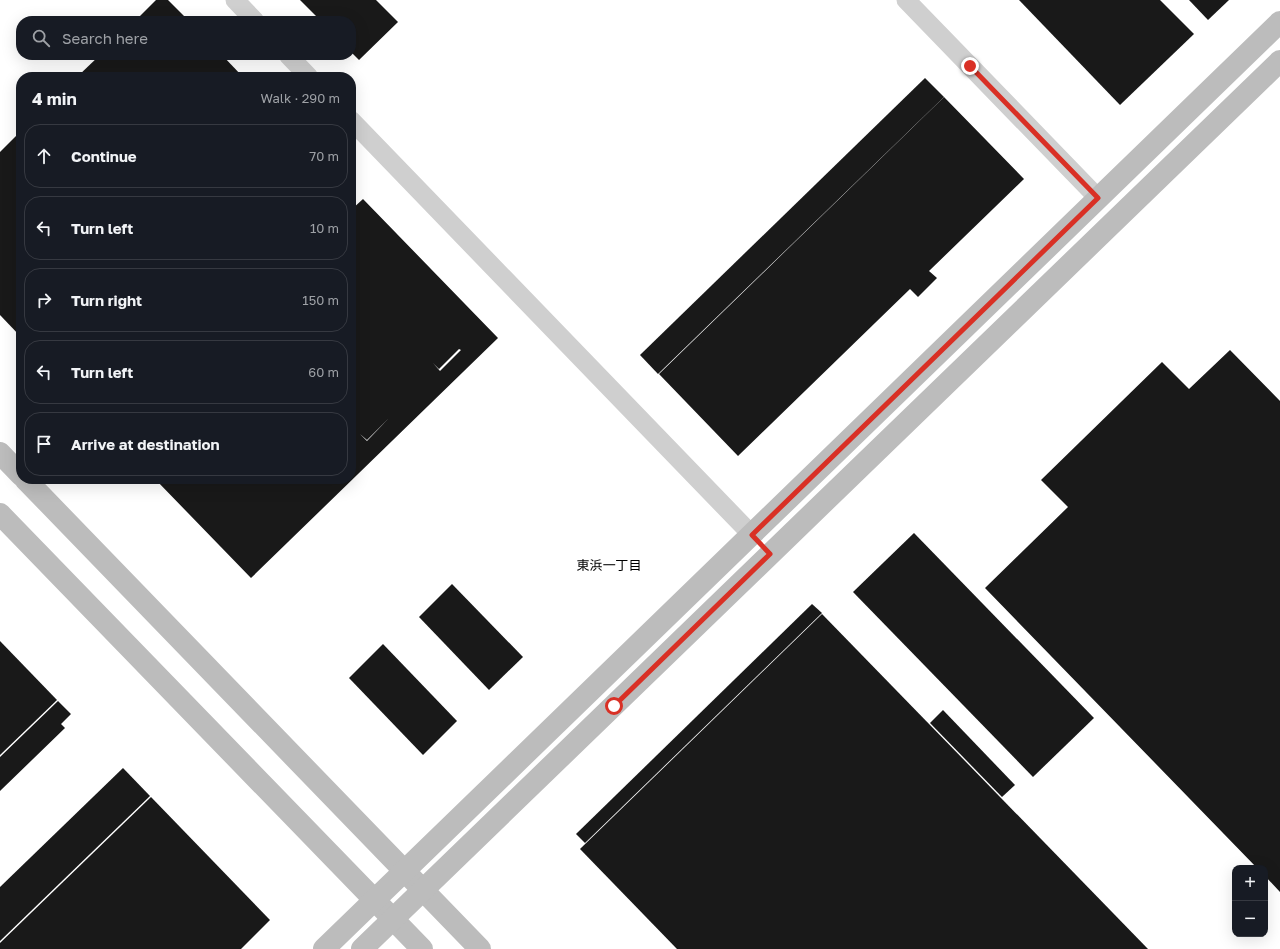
<!DOCTYPE html>
<meta charset="utf-8">
<style>
:root{--surface:#171b24;--page:#242831;--text:#f1f3f6;--muted:#9ea1a6;--line:#363941}
body{margin:0;font-family:"Golos Text","Noto Sans JP",sans-serif;background:var(--page);color:var(--text)}
.controls{position:absolute;right:12px;bottom:12px;display:grid;overflow:hidden;border-radius:8px;box-shadow:0 4px 16px #0002}
.controls button{width:36px;height:36px;display:grid;place-items:center;padding:0;border:0;border-bottom:1px solid var(--line);background:var(--surface);color:var(--text);font:20px sans-serif}
.stop{position:absolute;width:12px;height:12px;margin:-9px;border:3px solid #d93025;border-radius:50%;background:#fff}
.stop.end{background:#d93025;border-color:#fff;box-shadow:0 1px 4px #0008}
.list{margin:0;padding:0;list-style:none}
h2{display:flex;justify-content:space-between;align-items:center;height:52px;margin:0;padding:0 16px;font-size:17px}
h2 small{font-size:13px;font-weight:400;color:var(--muted)}
.list li{display:grid;grid-template-columns:26px 1fr auto;gap:12px;align-items:center;box-sizing:border-box;height:64px;margin:0 8px 8px;padding:0 8px;border:1px solid var(--line);border-radius:16px}
.list b{display:block;font-size:15px;white-space:nowrap}
.list em{font-size:13px;font-style:normal;color:var(--muted)}
.icon{flex:none;width:22px;height:22px;fill:none;stroke:currentColor;stroke-width:2;stroke-linecap:round;stroke-linejoin:round}
.map{position:relative;flex:none;width:1280px;height:949px;overflow:hidden}
.search{position:absolute;background:var(--surface);box-shadow:0 4px 16px #0002;left:16px;top:16px;width:340px;height:44px;display:flex;align-items:center;gap:10px;box-sizing:border-box;padding:0 14px;border-radius:16px;color:var(--muted);font-size:15px}
.panel{position:absolute;background:var(--surface);box-shadow:0 4px 16px #0002;left:16px;top:72px;width:340px;height:412px;border-radius:16px}
.map>svg:first-child{display:block}
.building{fill:#191919;fill-rule:evenodd}
.lines{fill:none;stroke-linecap:round;stroke-linejoin:round}
.street{stroke:#cfcfcf;stroke-width:19}
.secondary{stroke:#bcbcbc;stroke-width:22}
.route{stroke:#d93025;stroke-width:5}
.labels{text-anchor:middle;stroke-width:4;stroke-linejoin:round;paint-order:stroke}
.neighbourhood-label{font-size:13px;fill:#000;stroke:#fff}
</style>
<div class="map">
<svg width="1280" height="949" viewBox="0 0 1280 949">
<rect width="100%" height="100%" fill="#fff"/>
<!-- building -->
<g class="building">
<polygon points="156,0 168,0 189,21 135,21"/>
<polygon points="300,0 376,0 398,22 359,60 351,52 351,21 321,21"/>
<polygon points="1019,0 1160,0 1194,34 1120,105"/>
<polygon points="1189,0 1229,0 1208,20"/>
<polygon points="100,55 222,55 243,77 77,77"/>
<polygon points="925,78 944,97 658,374 640,355"/>
<polygon points="944,97 1024,179 929,271 937,278 918,297 910,289 738,456 659,374"/>
<polygon points="21,131 21,337 0,315 0,152"/>
<path d="M363 199 498 338 251 578 155 479H351V210ZM459 349 461 350 440 371 433 363 439 369ZM389 418 367 441 360 434 367 440Z"/>
<polygon points="1230,350 1280,401 1280,892 1265,876 1265,868 1257,868 985,588 1068,507 1041,480 1162,362 1189,389"/>
<polygon points="914,533 1094,718 1033,777 853,592"/>
<polygon points="452,584 523,657 489,690 419,617"/>
<polygon points="812,604 822,613 585,843 576,834"/>
<polygon points="822,614 1148,949 677,949 580,849"/>
<polygon points="0,641 57,700 0,755"/>
<polygon points="383,644 457,721 423,755 349,678"/>
<polygon points="58,701 71,714 61,724 65,728 0,791 0,757"/>
<polygon points="943,710 1015,785 1002,797 930,723"/>
<polygon points="123,768 150,796 0,941 0,887"/>
<polygon points="151,797 270,920 241,949 0,949 0,943"/>
</g>
<g class="lines">
<!-- street -->
<g class="street">
<polyline points="235,0 255,21"/>
<polyline points="906,0 1098,198"/>
<polyline points="288,55 309,77"/>
<polyline points="351,120 752,535"/>
</g>
<!-- secondary -->
<g class="secondary">
<polyline points="0,453 21,475"/>
<polyline points="25,479 480,949"/>
<polyline points="0,514 422,949"/>
<polyline points="324,949 1280,22"/>
<polyline points="362,949 1280,61"/>
</g>
</g>
<g class="lines">
<!-- route -->
<polyline class="route" points="614,706 770,554 752,535 1098,198 970,66"/>
</g>
<g class="labels">
<!-- neighbourhood labels -->
<g class="neighbourhood-label">
<text x="609" y="570">東浜一丁目</text>
</g>
</g>
</svg>
<div class="controls">
<button>+</button>
<button>−</button>
</div>
<div class="stop" style="left:614px;top:706px"></div>
<div class="stop end" style="left:970px;top:66px"></div>
<div class="search"><svg class="icon" aria-label="search" viewBox="0 0 24 24"><circle cx="10" cy="10" r="6"/><path d="M15 15l6 6"/></svg>Search here</div>
<section class="panel">
<h2>4 min<small>Walk · 290 m</small></h2>
<ul class="list">
<li><svg class="icon" aria-label="ahead" viewBox="0 0 24 24"><path d="M12 20V5M6 11l6-6 6 6"/></svg><div><b>Continue</b></div><em>70 m</em></li>
<li><svg class="icon" aria-label="left" viewBox="0 0 24 24"><path d="M17 20v-9H6M10 6l-5 5 5 5"/></svg><div><b>Turn left</b></div><em>10 m</em></li>
<li><svg class="icon" aria-label="right" viewBox="0 0 24 24"><path d="M7 20v-9h11M14 6l5 5-5 5"/></svg><div><b>Turn right</b></div><em>150 m</em></li>
<li><svg class="icon" aria-label="left" viewBox="0 0 24 24"><path d="M17 20v-9H6M10 6l-5 5 5 5"/></svg><div><b>Turn left</b></div><em>60 m</em></li>
<li><svg class="icon" aria-label="arrive" viewBox="0 0 24 24"><path d="M6 21V4h12l-3 4 3 4H6"/></svg><div><b>Arrive at destination</b></div></li>
</ul>
</section>
</div>
